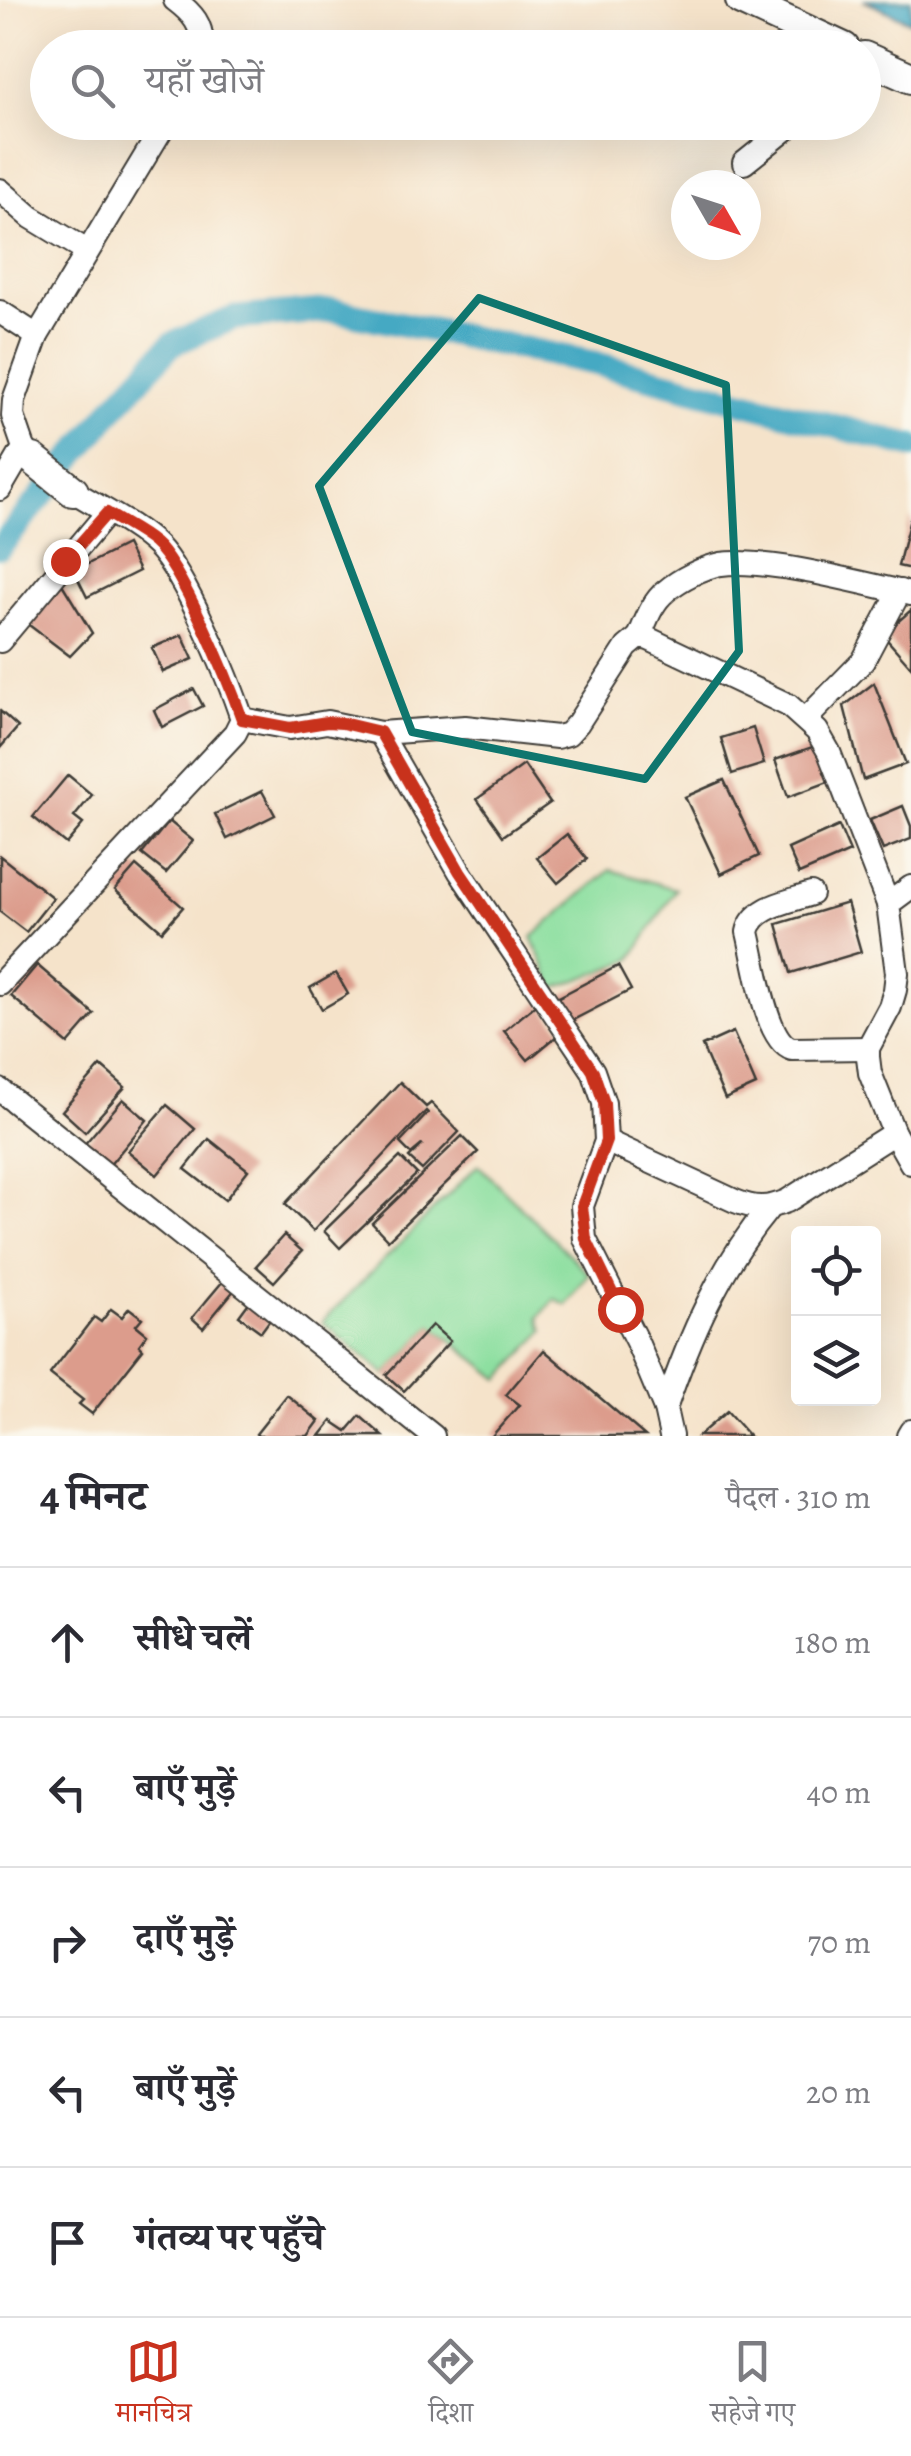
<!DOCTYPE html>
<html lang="hi">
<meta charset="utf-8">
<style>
:root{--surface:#fff;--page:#f2f2f3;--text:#2b2b33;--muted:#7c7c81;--line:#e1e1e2;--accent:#c8321e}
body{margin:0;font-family:Alegreya,"Noto Serif Devanagari",serif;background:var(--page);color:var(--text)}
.controls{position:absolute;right:30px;bottom:30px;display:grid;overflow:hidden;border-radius:10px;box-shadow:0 10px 40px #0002}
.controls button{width:90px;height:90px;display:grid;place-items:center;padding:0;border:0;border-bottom:2px solid var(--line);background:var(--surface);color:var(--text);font:50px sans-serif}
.compass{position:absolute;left:671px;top:170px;width:90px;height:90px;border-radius:50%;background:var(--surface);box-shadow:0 10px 40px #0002;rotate:129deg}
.stop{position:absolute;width:30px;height:30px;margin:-22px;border:8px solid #c8321e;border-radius:50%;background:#fff}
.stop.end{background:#c8321e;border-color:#fff;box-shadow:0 2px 10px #0008}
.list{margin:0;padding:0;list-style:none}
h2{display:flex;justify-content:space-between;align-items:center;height:130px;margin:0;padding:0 40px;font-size:42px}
h2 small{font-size:32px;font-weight:400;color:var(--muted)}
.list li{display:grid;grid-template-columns:65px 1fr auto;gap:30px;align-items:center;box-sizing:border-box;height:150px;padding:0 40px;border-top:2px solid var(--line)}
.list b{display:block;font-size:38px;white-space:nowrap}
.list em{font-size:32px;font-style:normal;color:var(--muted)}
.icon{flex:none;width:55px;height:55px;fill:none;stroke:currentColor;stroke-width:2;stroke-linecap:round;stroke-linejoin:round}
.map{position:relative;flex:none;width:911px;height:1436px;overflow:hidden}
.search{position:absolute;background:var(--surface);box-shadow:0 10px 40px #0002;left:30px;right:30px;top:30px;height:110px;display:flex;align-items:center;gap:25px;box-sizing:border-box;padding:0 35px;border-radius:55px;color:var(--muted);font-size:38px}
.sheet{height:880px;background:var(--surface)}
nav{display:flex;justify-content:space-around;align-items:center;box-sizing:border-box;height:140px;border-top:2px solid var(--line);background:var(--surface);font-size:28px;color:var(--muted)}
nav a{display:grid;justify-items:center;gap:5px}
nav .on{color:var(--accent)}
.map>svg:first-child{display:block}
.green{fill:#8ddfa0;stroke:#547e5e;stroke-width:2.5}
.water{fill:#44a9c3;stroke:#306270;stroke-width:2.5}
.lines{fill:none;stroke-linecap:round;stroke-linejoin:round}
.canal{stroke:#44a9c3;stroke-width:25}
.building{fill:#dc9c8c}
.street-casing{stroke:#3d3a36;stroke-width:26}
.secondary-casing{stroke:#3d3a36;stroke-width:34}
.street{stroke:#fff;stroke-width:22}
.secondary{stroke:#fff;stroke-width:30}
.route{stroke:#c8321e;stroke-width:12}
.marked{fill:none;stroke:#0f766e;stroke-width:8;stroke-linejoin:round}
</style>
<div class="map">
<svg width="911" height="1436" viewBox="0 0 911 1436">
<rect width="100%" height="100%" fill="#fbf7ec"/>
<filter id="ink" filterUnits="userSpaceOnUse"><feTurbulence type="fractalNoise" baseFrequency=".01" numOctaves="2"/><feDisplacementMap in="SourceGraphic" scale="20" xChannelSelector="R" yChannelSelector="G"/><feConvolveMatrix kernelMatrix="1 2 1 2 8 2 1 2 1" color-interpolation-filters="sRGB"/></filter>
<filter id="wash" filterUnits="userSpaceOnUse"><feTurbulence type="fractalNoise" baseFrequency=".0048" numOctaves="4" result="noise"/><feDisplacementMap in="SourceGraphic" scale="40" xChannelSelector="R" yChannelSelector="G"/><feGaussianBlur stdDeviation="2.25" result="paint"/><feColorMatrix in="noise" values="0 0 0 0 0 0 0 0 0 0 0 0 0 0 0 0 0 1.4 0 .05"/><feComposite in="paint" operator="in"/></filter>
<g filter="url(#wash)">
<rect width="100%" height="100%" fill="#f5e3ca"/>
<!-- green -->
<g class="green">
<polygon points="610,870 676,889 631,960 554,989 532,937"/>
<polygon points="478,1165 589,1274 566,1305 555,1299 539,1317 544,1331 500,1379 432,1325 386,1375 322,1322"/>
</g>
<!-- water -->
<polygon class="water" points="863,0 911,0 911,22"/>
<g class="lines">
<!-- canal -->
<polyline class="canal" points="0,547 116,405 172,344 234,318 333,310 594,363 911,446"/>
</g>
<g id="blocks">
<!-- building -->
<g class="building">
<polygon points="910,519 911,519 911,569 898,566"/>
<polygon points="126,545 139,571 87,597 74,571"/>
<polygon points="59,579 92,633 70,656 25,622"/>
<polygon points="911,610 911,667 883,635"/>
<polygon points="182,635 193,659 163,672 152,648"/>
<polygon points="874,683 906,764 863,780 844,706"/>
<polygon points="194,689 203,706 162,727 154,710"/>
<polygon points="0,711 18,727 0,748"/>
<polygon points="753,728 764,764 732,774 721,738"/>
<polygon points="818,745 831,781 788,797 775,760"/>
<polygon points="524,765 550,803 503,836 477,799"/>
<polygon points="68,775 92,795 74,817 83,824 66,844 33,817"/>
<polygon points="724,780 759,856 721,874 685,797"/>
<polygon points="262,791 275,815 227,839 215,814"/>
<polygon points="903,806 911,826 911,839 883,850 870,820"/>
<polygon points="169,821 193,841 166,873 142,854"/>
<polygon points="839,826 850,852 799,874 788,849"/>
<polygon points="567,834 587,859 558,883 537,858"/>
<polygon points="0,856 53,898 26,932 0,912"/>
<polygon points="136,866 183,907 162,931 115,890"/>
<polygon points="847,903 861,952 791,973 777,924"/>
<polygon points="37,965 94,1014 68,1044 11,996"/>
<polygon points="618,966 631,990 567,1023 555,999"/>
<polygon points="336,973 348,994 322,1009 310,988"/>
<polygon points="539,1002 563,1031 528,1060 504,1031"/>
<polygon points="733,1032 756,1085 725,1099 702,1046"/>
<polygon points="101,1066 125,1087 85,1132 62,1111"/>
<polygon points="400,1082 426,1107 431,1103 459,1132 422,1170 409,1158 423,1144 411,1154 400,1143 428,1113 426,1111 313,1231 285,1204"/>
<polygon points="123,1099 147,1120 108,1167 83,1146"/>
<polygon points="167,1105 195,1129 157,1175 128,1151"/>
<polygon points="462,1136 478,1152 388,1240 372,1223"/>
<polygon points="209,1139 248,1170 225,1200 185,1169"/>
<polygon points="400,1157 417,1174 340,1248 324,1231"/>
<polygon points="284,1235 302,1251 274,1282 256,1266"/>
<polygon points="229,1274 240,1283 203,1328 192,1318"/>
<polygon points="253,1297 275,1313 261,1332 239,1316"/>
<polygon points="129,1308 142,1318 136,1325 147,1334 139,1345 143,1349 92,1414 79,1404 83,1400 50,1374 94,1317 101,1322 111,1309 122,1317"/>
<polygon points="432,1325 450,1341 404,1391 386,1375"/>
<polygon points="544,1350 645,1436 492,1436 519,1405 506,1395"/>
<polygon points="287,1395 319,1421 308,1436 258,1436 256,1434"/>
<polygon points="727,1411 749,1436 698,1436"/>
<polygon points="360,1416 383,1436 320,1436 332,1421 347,1431"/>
</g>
</g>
</g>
<g filter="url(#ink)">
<use href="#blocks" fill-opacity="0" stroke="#3d3a36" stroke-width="2.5"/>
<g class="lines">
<!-- street casing -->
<g class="street-casing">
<g id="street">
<path d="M175 0C192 13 204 25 201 48"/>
<polyline points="744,163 795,122"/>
<polyline points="0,190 31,217 87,251"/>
<polyline points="0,312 37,336"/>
<polyline points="33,459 24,448 13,416 14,400 37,336 166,122"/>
<polyline points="0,489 24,448"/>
<path d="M639 637C646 621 652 602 666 591 680 579 704 567 721 564 768 558 862 583 911 594"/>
<polyline points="0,641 107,513"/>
<polyline points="242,719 290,728 327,722 380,733 465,727 557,737 568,734 578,723 627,647 639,637 649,639 788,705 817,731 829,752 888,904 897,973 895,990 890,1007 868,1048 868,1057 870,1073 894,1133 911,1163"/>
<polyline points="806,719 863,661 900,591"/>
<polyline points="380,733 460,872 593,1071 604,1103 606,1141 582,1206 585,1239 637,1342 665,1409 671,1436"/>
<path d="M811 894C789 902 753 906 748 932 755 959 765 1041 792 1049L868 1048"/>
<polyline points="888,904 911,887"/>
<path d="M0 984 235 733 242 719C229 679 185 574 157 546 136 525 98 507 73 491"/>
<polyline points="0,1090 433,1436"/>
<path d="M606 1141 735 1201C755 1209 767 1209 787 1201L894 1133"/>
<path d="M665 1409C690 1336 719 1268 769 1208"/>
<polyline points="908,1436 911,1431"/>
</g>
</g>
<!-- secondary casing -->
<g class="secondary-casing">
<g id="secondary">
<polyline points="741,0 844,48"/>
<polyline points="864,57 911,78"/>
<polyline points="33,459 73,491"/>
</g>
</g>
<!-- street -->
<use href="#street" class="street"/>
<!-- secondary -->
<use href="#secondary" class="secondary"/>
</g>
</g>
<g class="lines" filter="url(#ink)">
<!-- route -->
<path class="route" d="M65 561 107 513C122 523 140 531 154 543 181 565 229 682 242 719L290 728 327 722 342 723 380 732 460 872 593 1071 604 1103 606 1141 582 1206 586 1239 620 1309"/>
</g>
<!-- marked area -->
<path class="marked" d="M479 298 726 385 739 651 645 779 412 732 319 486Z"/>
</svg>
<div class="controls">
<button><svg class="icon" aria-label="locate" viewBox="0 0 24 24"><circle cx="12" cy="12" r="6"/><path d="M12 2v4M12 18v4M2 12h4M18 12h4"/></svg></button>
<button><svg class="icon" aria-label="layers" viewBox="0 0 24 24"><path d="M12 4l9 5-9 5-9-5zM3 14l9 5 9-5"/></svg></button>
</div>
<svg class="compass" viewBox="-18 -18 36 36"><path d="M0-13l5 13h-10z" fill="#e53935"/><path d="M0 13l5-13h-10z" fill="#7c7c81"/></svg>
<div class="stop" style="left:620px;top:1309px"></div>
<div class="stop end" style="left:65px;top:561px"></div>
<div class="search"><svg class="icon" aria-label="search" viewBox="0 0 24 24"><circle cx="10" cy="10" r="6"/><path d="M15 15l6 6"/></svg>यहाँ खोजें</div>
</div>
<section class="sheet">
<h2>4 मिनट<small>पैदल · 310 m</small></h2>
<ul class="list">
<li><svg class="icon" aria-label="ahead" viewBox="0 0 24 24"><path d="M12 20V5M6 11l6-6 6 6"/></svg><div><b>सीधे चलें</b></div><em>180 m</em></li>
<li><svg class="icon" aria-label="left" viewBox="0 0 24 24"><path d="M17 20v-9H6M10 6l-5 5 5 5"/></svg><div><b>बाएँ मुड़ें</b></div><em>40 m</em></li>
<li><svg class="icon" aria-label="right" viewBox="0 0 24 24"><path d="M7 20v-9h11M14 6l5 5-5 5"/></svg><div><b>दाएँ मुड़ें</b></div><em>70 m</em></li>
<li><svg class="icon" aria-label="left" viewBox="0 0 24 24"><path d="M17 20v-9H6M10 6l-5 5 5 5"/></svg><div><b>बाएँ मुड़ें</b></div><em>20 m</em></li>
<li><svg class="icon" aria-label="arrive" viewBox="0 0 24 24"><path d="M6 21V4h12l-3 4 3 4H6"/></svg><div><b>गंतव्य पर पहुँचे</b></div></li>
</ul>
</section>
<nav>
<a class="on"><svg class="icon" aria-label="map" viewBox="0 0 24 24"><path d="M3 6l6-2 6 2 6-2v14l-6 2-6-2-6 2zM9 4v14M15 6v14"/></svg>मानचित्र</a>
<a><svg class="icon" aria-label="directions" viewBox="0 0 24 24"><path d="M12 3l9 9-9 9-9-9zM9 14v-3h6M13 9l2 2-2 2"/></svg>दिशा</a>
<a><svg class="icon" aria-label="saved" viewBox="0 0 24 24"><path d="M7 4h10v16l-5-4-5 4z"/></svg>सहेजे गए</a>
</nav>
